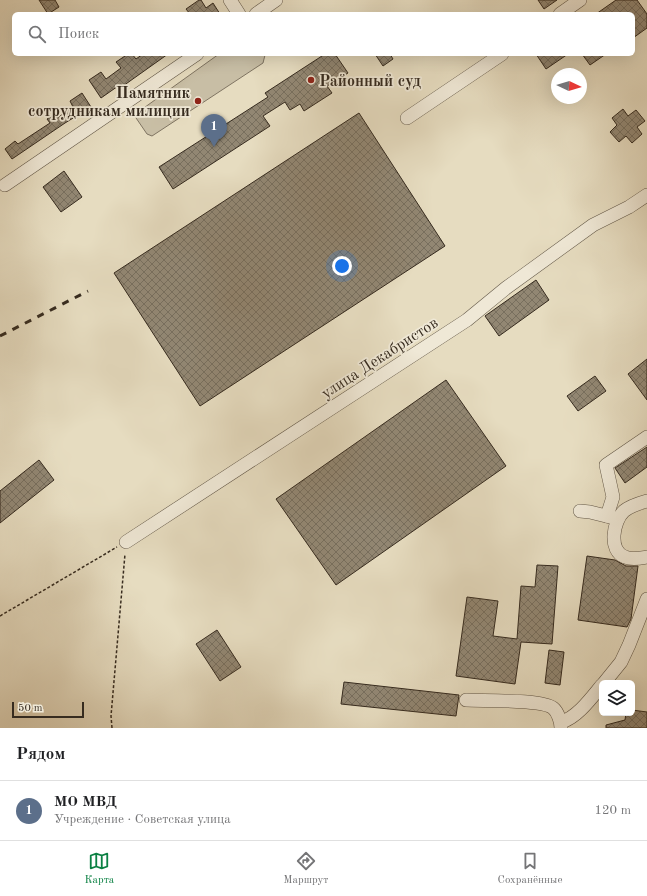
<!DOCTYPE html>
<html lang="ru">
<meta charset="utf-8">
<style>
:root{--surface:#fff;--page:#f6f6f6;--text:#202124;--muted:#757577;--line:#e0e0e0;--accent:#0b8043}
body{margin:0;font-family:"Old Standard TT",serif;background:var(--page);color:var(--text)}
.controls{position:absolute;right:12px;bottom:12px;display:grid;overflow:hidden;border-radius:6px;box-shadow:0 4px 16px #0002}
.controls button{width:36px;height:36px;display:grid;place-items:center;padding:0;border:0;border-bottom:1px solid var(--line);background:var(--surface);color:var(--text);font:20px sans-serif}
.compass{position:absolute;left:551px;top:68px;width:36px;height:36px;border-radius:50%;background:var(--surface);box-shadow:0 4px 16px #0002;rotate:94deg}
.scale{position:absolute;left:12px;bottom:10px;width:72px;box-sizing:border-box;padding-left:4px;border:2px solid #362b1f;border-top:0;font-size:11px;line-height:14px;white-space:nowrap;color:#362b1f;-webkit-text-stroke:3px #efe8d6;paint-order:stroke}
.you{position:absolute;left:342px;top:266px;width:14px;height:14px;margin:-10px;border:3px solid #fff;border-radius:50%;background:#1a73e8;box-shadow:0 0 0 6px #1a73e833}
.badge{display:grid;place-items:center;width:26px;height:26px;border-radius:50%;background:var(--accent);color:#fff;font-size:13px;font-weight:700}
.pin{position:absolute;translate:-50% -33px;filter:drop-shadow(0 1px 2px #0008)}
.pin::after{content:'';position:absolute;top:21px;width:14px;height:12px;background:inherit;clip-path:polygon(0 0,100% 0,50% 100%)}
.list{margin:0;padding:0;list-style:none}
h2{display:flex;justify-content:space-between;align-items:center;height:52px;margin:0;padding:0 16px;font-size:17px}
h2 small{font-size:13px;font-weight:400;color:var(--muted)}
.list li{display:grid;grid-template-columns:26px 1fr auto;gap:12px;align-items:center;box-sizing:border-box;height:60px;padding:0 16px;border-top:1px solid var(--line)}
.list b{display:block;font-size:15px;white-space:nowrap}
.list p{margin:0;font-size:13px;white-space:nowrap;color:var(--muted)}
.list em{font-size:13px;font-style:normal;color:var(--muted)}
.icon{flex:none;width:22px;height:22px;fill:none;stroke:currentColor;stroke-width:2;stroke-linecap:round;stroke-linejoin:round}
.map{position:relative;flex:none;width:647px;height:728px;overflow:hidden}
.search{position:absolute;background:var(--surface);box-shadow:0 4px 16px #0002;left:12px;right:12px;top:12px;height:44px;display:flex;align-items:center;gap:10px;box-sizing:border-box;padding:0 14px;border-radius:6px;color:var(--muted);font-size:15px}
.sheet{height:112px;background:var(--surface)}
nav{display:flex;justify-content:space-around;align-items:center;box-sizing:border-box;height:56px;border-top:1px solid var(--line);background:var(--surface);font-size:11px;color:var(--muted)}
nav a{display:grid;justify-items:center;gap:2px}
nav .on{color:var(--accent)}
.map>svg:first-child{display:block}
.green{fill:#c8bea5;stroke:#7f7462}
.building{fill:url(#building-cross-hatch);stroke:#362b1f}
.lines{fill:none;stroke-linecap:round;stroke-linejoin:round}
.minor-casing{stroke:#625747;stroke-width:14}
.path{stroke:#362b1f;stroke-width:1.5;stroke-dasharray:3 2;stroke-linecap:butt}
.minor{stroke:#efe8d6;stroke-width:13}
.rail{stroke:#362b1f;stroke-width:3;stroke-dasharray:7 7;stroke-linecap:butt}
.poi-dot{fill:#8f2418;stroke:#efe8d6;stroke-width:1.5}
.labels{text-anchor:middle;stroke-width:3.5;stroke-linejoin:round;paint-order:stroke}
.poi-label{font-size:16px;font-weight:bold;fill:#362b1f;stroke:#efe8d6;text-anchor:start}
.street-label{font-size:16px;fill:#362b1f;stroke:#efe8d6}
</style>
<div class="map">
<svg width="647" height="728" viewBox="0 0 647 728">
<defs>
<pattern id="building-cross-hatch" width="8" height="8" patternUnits="userSpaceOnUse"><rect width="8" height="8" fill="#928773"/><path d="M0 0l8 8M0 8l8-8" fill="none" stroke="#786f5e"/></pattern>
</defs>
<rect width="100%" height="100%" fill="#e6dcc0"/>
<filter id="stains"><feTurbulence type="fractalNoise" baseFrequency=".005" numOctaves="4"/><feColorMatrix values="0 0 0 0 .2 0 0 0 0 .09 0 0 0 0 .02 0 0 0 .5 -.17"/></filter>
<radialGradient id="worn" r=".72"><stop offset=".6" stop-color="#630" stop-opacity="0"/><stop offset="1" stop-color="#630" stop-opacity=".3"/></radialGradient>
<!-- green -->
<polygon class="green" points="219,54 264,54 265,55 263,63 152,136 147,134 134,115"/>
<!-- building -->
<g class="building">
<polygon points="39,0 55,0 59,7 48,14"/>
<polygon points="199,0 201,0 206,8 213,3 220,14 190,14 186,9"/>
<polygon points="538,0 557,0 544,9"/>
<polygon points="616,0 637,0 647,14 647,28 633,38 633,14 596,14"/>
<polygon points="128,54 132,54 136,59 143,54 168,54 123,86 121,84 101,98 89,80 101,72 106,79 121,68 116,62"/>
<polygon points="325,54 335,54 348,73 327,86 332,93 304,111 300,104 290,110 285,102 263,116 270,126 173,189 159,167 268,97 265,93"/>
<polygon points="375,54 390,54 393,59 383,66"/>
<polygon points="536,54 568,54 546,69"/>
<polygon points="582,54 606,54 590,65"/>
<polygon points="82,93 91,107 65,123 12,159 5,149 15,141 18,144 50,123 47,119 55,114 57,118 73,107 70,101"/>
<polygon points="623,109 628,116 636,110 645,121 637,127 642,134 632,143 626,136 619,142 610,132 617,125 612,118"/>
<polygon points="359,113 445,246 200,406 114,273"/>
<polygon points="64,171 82,197 61,212 43,187"/>
<polygon points="536,280 549,300 499,336 485,316"/>
<polygon points="647,359 647,400 628,374"/>
<polygon points="595,376 606,391 578,411 567,396"/>
<polygon points="446,380 506,466 336,585 276,499"/>
<polygon points="647,447 647,467 625,483 615,468"/>
<polygon points="39,460 54,480 0,523 0,491"/>
<polygon points="587,556 615,560 626,566 638,566 631,619 627,627 578,620"/>
<polygon points="537,565 558,566 552,644 521,642 515,684 456,676 467,597 498,601 493,636 517,639 521,586 535,587"/>
<polygon points="217,630 241,667 220,681 196,644"/>
<polygon points="549,650 564,652 560,685 545,683"/>
<polygon points="344,682 459,695 456,716 341,704"/>
<polygon points="632,710 647,712 647,728 606,728 606,725 625,720 626,713 632,713"/>
</g>
<g class="lines">
<!-- minor casing -->
<g class="minor-casing">
<g id="minor">
<polyline points="230,0 239,14"/>
<polyline points="256,14 276,0"/>
<polyline points="560,14 580,0"/>
<polyline points="407,118 502,54"/>
<polyline points="5,185 197,54"/>
<path d="M647 501C640 503 630 506 624 511 613 521 608 551 625 557 632 560 641 558 647 557"/>
<polyline points="580,511 590,512 614,518"/>
<polyline points="607,516 613,497 606,465 647,437"/>
<polyline points="126,542 467,320 506,288 593,225 629,207 647,195"/>
<polyline points="604,683 621,662 629,645 647,599"/>
<path d="M466 700C483 701 542 699 553 708 558 712 561 722 561 728"/>
<path d="M561 722C577 718 592 697 602 685"/>
</g>
</g>
<!-- path -->
<g class="path">
<polyline points="0,616 117,547"/>
<polyline points="112,728 111,716 125,554"/>
</g>
<!-- minor -->
<use href="#minor" class="minor"/>
<!-- rail -->
<polyline class="rail" points="0,336 88,291"/>
</g>
<!-- markers -->
<g class="poi-dot">
<circle cx="311" cy="80" r="4"/>
<circle cx="198" cy="101" r="4"/>
</g>
<g class="labels">
<!-- poi labels -->
<g class="poi-label">
<text x="319" y="86">Районный суд</text>
<text x="190" y="98" text-anchor="end">Памятник<tspan x="190" dy="18">сотрудникам милиции</tspan></text>
</g>
<!-- street labels -->
<g class="street-label">
<text transform="translate(379 357) rotate(-33)" y="6">улица Декабристов</text>
</g>
</g>
<rect width="100%" height="100%" filter="url(#stains)"/>
<rect width="100%" height="100%" fill="url(#worn)"/>
</svg>
<div class="controls">
<button><svg class="icon" aria-label="layers" viewBox="0 0 24 24"><path d="M12 4l9 5-9 5-9-5zM3 14l9 5 9-5"/></svg></button>
</div>
<svg class="compass" viewBox="-18 -18 36 36"><path d="M0-13l5 13h-10z" fill="#e53935"/><path d="M0 13l5-13h-10z" fill="#757577"/></svg>
<div class="scale">50 m</div>
<div class="you"></div>
<div class="pin badge" style="left:214px;top:147px;background:#5c6f8a">1</div>
<div class="search"><svg class="icon" aria-label="search" viewBox="0 0 24 24"><circle cx="10" cy="10" r="6"/><path d="M15 15l6 6"/></svg>Поиск</div>
</div>
<section class="sheet">
<h2>Рядом<small></small></h2>
<ul class="list">
<li><span class="badge" style="background:#5c6f8a">1</span><div><b>МО МВД</b><p>Учреждение · Советская улица</p></div><em>120 m</em></li>
</ul>
</section>
<nav>
<a class="on"><svg class="icon" aria-label="map" viewBox="0 0 24 24"><path d="M3 6l6-2 6 2 6-2v14l-6 2-6-2-6 2zM9 4v14M15 6v14"/></svg>Карта</a>
<a><svg class="icon" aria-label="directions" viewBox="0 0 24 24"><path d="M12 3l9 9-9 9-9-9zM9 14v-3h6M13 9l2 2-2 2"/></svg>Маршрут</a>
<a><svg class="icon" aria-label="saved" viewBox="0 0 24 24"><path d="M7 4h10v16l-5-4-5 4z"/></svg>Сохранённые</a>
</nav>
